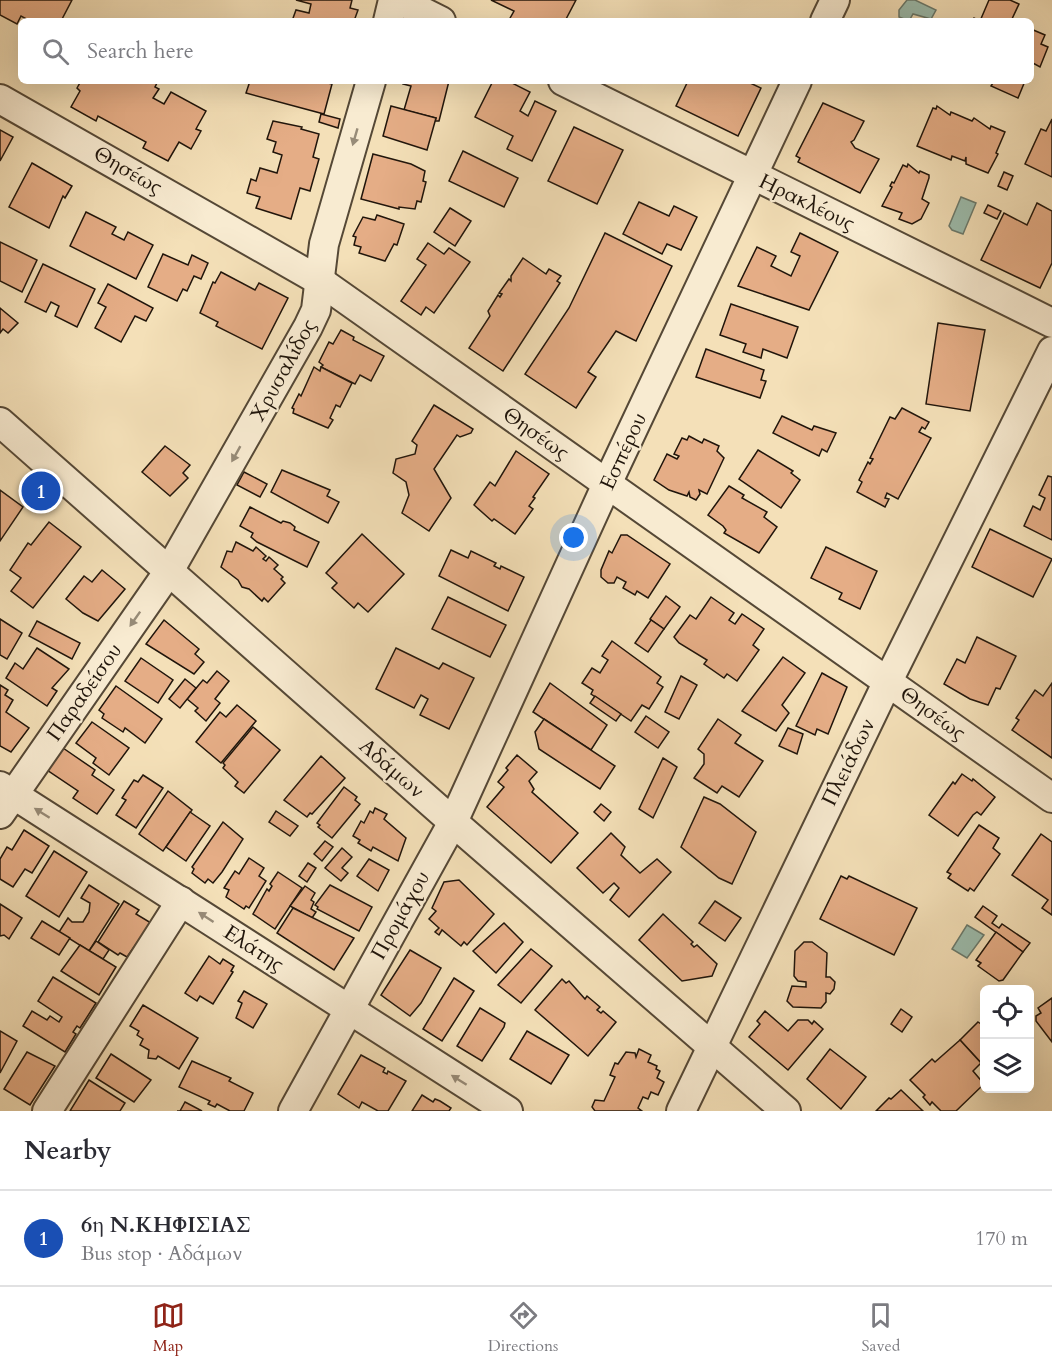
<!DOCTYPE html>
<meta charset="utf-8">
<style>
:root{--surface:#fff;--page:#f7f7f7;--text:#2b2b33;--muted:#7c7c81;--line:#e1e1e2;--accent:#8f2418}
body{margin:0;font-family:Cardo,serif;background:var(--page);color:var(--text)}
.controls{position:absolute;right:18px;bottom:18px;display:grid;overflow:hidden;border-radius:9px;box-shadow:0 6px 24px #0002}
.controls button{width:54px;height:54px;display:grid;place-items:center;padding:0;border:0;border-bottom:2px solid var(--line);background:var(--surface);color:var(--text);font:30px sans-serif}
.you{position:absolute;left:574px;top:538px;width:21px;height:21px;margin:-15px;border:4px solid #fff;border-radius:50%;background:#1a73e8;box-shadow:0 0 0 9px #1a73e833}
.badge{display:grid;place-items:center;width:39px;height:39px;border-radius:50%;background:var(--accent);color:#fff;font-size:20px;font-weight:700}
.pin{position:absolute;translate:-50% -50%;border:3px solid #fff;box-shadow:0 2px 6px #0006}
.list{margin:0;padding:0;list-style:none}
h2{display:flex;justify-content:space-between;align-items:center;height:78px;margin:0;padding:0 24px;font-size:26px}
h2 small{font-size:20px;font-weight:400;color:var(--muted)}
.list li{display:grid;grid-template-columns:39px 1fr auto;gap:18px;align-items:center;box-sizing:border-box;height:96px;padding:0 24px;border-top:2px solid var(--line)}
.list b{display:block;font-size:22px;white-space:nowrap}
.list p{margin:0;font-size:20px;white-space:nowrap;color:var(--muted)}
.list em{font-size:20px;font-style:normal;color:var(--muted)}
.icon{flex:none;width:33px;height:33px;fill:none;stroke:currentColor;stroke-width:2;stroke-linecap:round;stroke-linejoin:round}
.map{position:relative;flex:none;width:1052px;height:1111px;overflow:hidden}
.search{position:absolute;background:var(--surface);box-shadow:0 6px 24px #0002;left:18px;right:18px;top:18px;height:66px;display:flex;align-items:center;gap:15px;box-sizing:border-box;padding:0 21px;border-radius:9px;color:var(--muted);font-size:22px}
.sheet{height:174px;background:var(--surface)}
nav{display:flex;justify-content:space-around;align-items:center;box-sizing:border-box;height:84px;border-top:2px solid var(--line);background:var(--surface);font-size:16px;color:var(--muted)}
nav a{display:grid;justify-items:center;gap:3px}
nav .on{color:var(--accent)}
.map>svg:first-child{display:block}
.water{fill:#9cbdae;stroke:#6a7a6d;stroke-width:1.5}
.building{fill:#e5ad86;stroke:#20150b;stroke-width:1.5}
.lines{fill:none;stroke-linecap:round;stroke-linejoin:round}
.minor-casing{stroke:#554836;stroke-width:32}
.minor{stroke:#f8ebd1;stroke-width:28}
.oneway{fill:#978b78}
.labels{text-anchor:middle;stroke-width:4.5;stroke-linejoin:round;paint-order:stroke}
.street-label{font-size:21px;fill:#20150b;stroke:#f8ebd1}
</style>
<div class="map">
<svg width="1052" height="1111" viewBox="0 0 1052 1111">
<rect width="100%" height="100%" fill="#f4e0b8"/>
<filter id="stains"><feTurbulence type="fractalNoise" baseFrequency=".00333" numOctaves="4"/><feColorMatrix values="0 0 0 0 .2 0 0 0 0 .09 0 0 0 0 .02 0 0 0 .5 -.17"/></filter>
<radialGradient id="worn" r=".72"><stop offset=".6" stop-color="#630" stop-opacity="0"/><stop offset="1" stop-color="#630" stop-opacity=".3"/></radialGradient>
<!-- water -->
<g class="water">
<polygon points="907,0 915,0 936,10 931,19 913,14 909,21 899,17 899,10"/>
<polygon points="961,197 976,203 963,234 952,230 949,226"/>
<polygon points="967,925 984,935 967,958 952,949"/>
</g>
<!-- building -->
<g class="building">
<polygon points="0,0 72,0 61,21 30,21 21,16 17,24 0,15"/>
<polygon points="296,0 352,0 350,8 358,10 354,21 292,21 296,10 309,13 311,4"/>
<polygon points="491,0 576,0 565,21 511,21 509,20 514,11"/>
<polygon points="989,0 1010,0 1019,4 1011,21 973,21 974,18 980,21"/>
<polygon points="1031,29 1045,35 1041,44 1048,47 1040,67 1033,63 1031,67"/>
<polygon points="81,81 158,81 155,87 159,89 153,98 164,104 171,92 206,111 196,129 201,131 191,149 179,142 168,161 143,148 146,142 98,116 96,121 71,107 80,91 77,88"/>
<polygon points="250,81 320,81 332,84 324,114 246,93"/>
<polygon points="404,81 449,81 439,121 435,121 436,118 404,110 411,86 403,84"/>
<polygon points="493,81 508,81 530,92 520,111 528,116 535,101 556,111 532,161 507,149 513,136 475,117"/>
<polygon points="688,81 746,81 761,88 738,136 676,106"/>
<polygon points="994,81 1025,81 1018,98 991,86"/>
<polygon points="823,103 864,121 854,140 851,142 855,148 879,159 860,193 798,162 800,158 796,156"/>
<polygon points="391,106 436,118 427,150 383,136"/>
<polygon points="937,106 950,115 951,112 972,121 974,118 990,129 991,126 1005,132 996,153 998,154 988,173 966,164 966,157 965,161 952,156 951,160 917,146 933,108 936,109"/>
<polygon points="321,114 340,119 338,128 319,122"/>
<polygon points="1052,119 1052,177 1025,164 1041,129 1046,131"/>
<polygon points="273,121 302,127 301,129 319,134 313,157 319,159 310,191 300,188 291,219 256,208 260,197 247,193 251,179 256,181 260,168 277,173 282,155 273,152 276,142 267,139"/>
<polygon points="574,127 623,150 597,204 548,181"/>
<polygon points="0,130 13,137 0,161"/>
<polygon points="463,151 518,178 504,207 449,181"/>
<polygon points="373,154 411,164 425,171 423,181 426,182 421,202 417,201 415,209 399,207 399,209 361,199"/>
<polygon points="32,163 72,186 65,198 63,196 49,228 9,207"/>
<polygon points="908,164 919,173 920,171 929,175 929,178 922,199 929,203 921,219 912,224 899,219 902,213 882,206 892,187 890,186 892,182 894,183 903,165 907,167"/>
<polygon points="1004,172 1013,176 1007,190 998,186"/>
<polygon points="639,202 669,216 674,206 697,217 681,250 667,244 662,254 623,234"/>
<polygon points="1037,203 1052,211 1052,263 1040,288 981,260 1004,213 1027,225"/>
<polygon points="988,205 1001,211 997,219 984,213"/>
<polygon points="450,208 471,221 455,246 434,232"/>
<polygon points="86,212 116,227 112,234 124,240 128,232 153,245 136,279 70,246"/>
<polygon points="377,215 404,224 397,245 394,244 385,261 359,253 361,247 354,245 356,237 353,236 363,217 375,220"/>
<polygon points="605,233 672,266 636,341 616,331 588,372 596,377 576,408 525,374 569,308"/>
<polygon points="800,233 838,252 809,310 738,286 757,247 776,256 771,266 791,276 800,256 791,252"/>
<polygon points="0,242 37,260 22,292 0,281"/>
<polygon points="428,243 444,254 449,248 470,262 434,313 426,307 421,315 401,301 426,265 417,259"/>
<polygon points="163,254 188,265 192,255 208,263 201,279 194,276 187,291 183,289 177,301 148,287"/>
<polygon points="523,258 546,274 549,269 561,276 557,281 560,283 503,371 469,348 490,316 488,311 498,295 500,297 502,294 499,293 509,279 511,281 511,276"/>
<polygon points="43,264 95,289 77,327 55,316 59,306 51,302 46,312 25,302"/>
<polygon points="221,272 255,290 259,283 288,298 262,349 216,326 218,322 200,313 213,282 215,283"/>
<polygon points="108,284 153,308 146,321 135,316 121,342 95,328 106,307 98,303"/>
<polygon points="731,304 798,327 787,358 763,349 761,358 743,352 746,344 720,335"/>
<polygon points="0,308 18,323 8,333 3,329 0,333"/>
<polygon points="938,323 985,330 970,411 926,404"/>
<polygon points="341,330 354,337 353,340 384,356 371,381 360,375 355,384 321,367 323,365 319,362 329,342 333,344"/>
<polygon points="706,349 764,370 761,380 766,381 760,398 696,377"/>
<polygon points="314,367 320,371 321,367 352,383 340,407 336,405 330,418 333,420 328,428 293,413 294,409 292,408 299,394 301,396"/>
<polygon points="434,405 473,429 471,433 460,437 457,435 434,469 451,498 429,531 402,513 409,495 406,482 393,473 396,459 415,454 417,445 412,441"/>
<polygon points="902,408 929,422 925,429 922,427 919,432 931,438 898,499 887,493 885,498 889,499 885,507 857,492 862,482 859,480 868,462 870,464 873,459 870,458 890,417 895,419"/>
<polygon points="782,416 812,430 814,426 836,433 827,452 822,449 819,456 773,433"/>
<polygon points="689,436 702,443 704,439 719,446 717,451 724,458 707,494 699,490 700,494 696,500 690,497 689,492 687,496 669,490 654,480 667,454 677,459 679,456 674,454 682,438 687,440"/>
<polygon points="165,446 190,465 183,473 188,478 170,496 142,472"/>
<polygon points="758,450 793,471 791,473 800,480 781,508 739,479"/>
<polygon points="516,451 549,474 533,497 535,498 529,506 533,509 515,534 494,519 492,521 474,505 490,482 495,486"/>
<polygon points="282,470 330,490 327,496 339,502 328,523 271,492"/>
<polygon points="244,472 267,484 260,497 237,485"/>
<polygon points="1048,476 1052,477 1052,540 1024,526 1033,506 1040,510 1045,498 1039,495"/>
<polygon points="729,486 744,495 742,498 767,512 764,517 777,527 759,553 724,533 726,530 723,526 708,515"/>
<polygon points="0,490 23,507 0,541"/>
<polygon points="250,507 281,523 283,521 290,523 295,527 294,530 319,542 307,567 257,542 251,537 253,533 240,526"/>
<polygon points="49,522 81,547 33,608 11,591 21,578 10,570 28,543 31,545"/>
<polygon points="990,529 1052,559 1033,597 972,567"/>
<polygon points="362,534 404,574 368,612 358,603 354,608 332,588 337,583 326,573"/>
<polygon points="621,535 627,535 670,564 648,598 637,591 635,595 623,588 626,582 617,577 614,583 608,583 601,577 601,570 609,551 612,553"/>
<polygon points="236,542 253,551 256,547 266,556 263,559 266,561 269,557 278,565 274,569 283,577 281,579 285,583 268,602 264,598 262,601 249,589 242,587 238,580 221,567 227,551 232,552"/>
<polygon points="826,547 877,571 860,609 839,599 842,593 811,578"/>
<polygon points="451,550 468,558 471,551 496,563 494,566 500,569 501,566 524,577 508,611 439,576"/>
<polygon points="102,570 125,589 98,621 83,613 66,599 84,576 92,582"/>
<polygon points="666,596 680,607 664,629 650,619"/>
<polygon points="448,597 506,625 490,657 432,629"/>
<polygon points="711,597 734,613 729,620 735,624 742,614 764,629 753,645 759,650 737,681 727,674 724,678 704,664 707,660 679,643 674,637 690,615 696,619"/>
<polygon points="0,619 22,633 7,659 0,655"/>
<polygon points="164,620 199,649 195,654 204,662 194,674 146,644"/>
<polygon points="651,620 664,629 648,652 635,643"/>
<polygon points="37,621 80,643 72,659 29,636"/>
<polygon points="977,637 1016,656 1000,689 996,688 988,705 970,699 944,684 957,659 965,663"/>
<polygon points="612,641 661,677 657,683 663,687 649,709 642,705 631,721 591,694 593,690 582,683 592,668 600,673 608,660 602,656"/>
<polygon points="37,648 69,669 52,688 57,691 47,706 6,678 15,663 23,669"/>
<polygon points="396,648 439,669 443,663 474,678 449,729 420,715 428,699 421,695 414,708 376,689"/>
<polygon points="783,657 805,673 782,705 789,713 776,731 742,711"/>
<polygon points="141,658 173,680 158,703 125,681"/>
<polygon points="217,671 229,681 215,699 220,703 206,721 195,711 198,708 187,699 203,680 207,683"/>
<polygon points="822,673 847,687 828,734 817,729 815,735 796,726"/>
<polygon points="681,676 697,685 679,719 665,712"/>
<polygon points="185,679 196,688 180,708 169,699"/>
<polygon points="550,683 607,725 591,750 533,712"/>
<polygon points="1052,683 1052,758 1012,730 1019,720 1016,718 1035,690 1043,696"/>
<polygon points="0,685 8,690 5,695 13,700 6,712 29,728 11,752 0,746"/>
<polygon points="116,686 162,719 145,743 125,728 123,732 102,718 104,714 99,710"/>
<polygon points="595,696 621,714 616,721 590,703"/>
<polygon points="237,705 256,721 221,763 196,742 220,712 226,717"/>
<polygon points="646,716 669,732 658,748 635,732"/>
<polygon points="544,719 615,766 600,789 539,749 535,732"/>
<polygon points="718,719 741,735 735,743 763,761 739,797 722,786 717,793 694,778 704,764 704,754 698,749"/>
<polygon points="92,722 129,748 109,775 93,763 96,758 76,743"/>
<polygon points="253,727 280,750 244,793 235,786 238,782 223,768 225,765 223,763"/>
<polygon points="788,728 803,734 797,754 779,746"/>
<polygon points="63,748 95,770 92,775 114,790 97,814 73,798 78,791 47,770"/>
<polygon points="517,755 537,772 529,781 534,789 532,792 578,833 551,863 487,807 504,787 498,782 508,770 506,768"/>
<polygon points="321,756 345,778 312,814 310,813 307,817 284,800"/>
<polygon points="663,758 677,767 653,818 639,809"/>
<polygon points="962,774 972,781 973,779 995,797 981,815 977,812 973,815 958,836 929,815 953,782 955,784"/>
<polygon points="143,775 163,788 136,828 116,815 126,800 122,798 134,780 138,782"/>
<polygon points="344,787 357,797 355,800 360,804 332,838 318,827 320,825 317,823"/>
<polygon points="168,791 192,810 163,851 139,834"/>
<polygon points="704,797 720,804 756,832 732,884 719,878 681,847"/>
<polygon points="601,804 611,812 604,821 594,812"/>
<polygon points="375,808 387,814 384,819 406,838 398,861 373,847 371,851 358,843 360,840 353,836 361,821 364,823 370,811 373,813"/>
<polygon points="276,811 298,826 290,836 269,822"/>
<polygon points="190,812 210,826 186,861 166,847"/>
<polygon points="223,822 243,839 222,872 213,883 208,879 205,883 192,873 194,869 192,867"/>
<polygon points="979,825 999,838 993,848 1000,854 974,891 970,888 968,891 948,878 951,874 947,872"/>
<polygon points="24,830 49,846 32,873 25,869 13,887 0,879 0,859 7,847 12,850"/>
<polygon points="611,833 625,847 621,855 640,873 657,859 671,872 629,917 610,900 619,888 614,883 603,893 577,868"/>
<polygon points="1041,834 1052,842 1052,915 1042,908 1048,900 1012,875"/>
<polygon points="325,841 333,847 322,861 314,854"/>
<polygon points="342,848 352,857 342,868 348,873 341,881 325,868"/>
<polygon points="54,851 87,872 59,917 26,896"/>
<polygon points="249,858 264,868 259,876 266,881 249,908 246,906 244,909 226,897 229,890 224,888 235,871 239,874"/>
<polygon points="369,859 389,870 378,891 357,876"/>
<polygon points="308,863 316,868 307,882 299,876"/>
<polygon points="278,872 302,888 275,929 253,914 267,889 269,891 272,886 270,884"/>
<polygon points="841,876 847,879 849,876 917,908 894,955 820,919"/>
<polygon points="459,880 494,914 467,945 464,942 461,946 442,930 439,935 435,932 439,928 429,919 436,911 432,908 444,882"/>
<polygon points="89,885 119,904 89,951 59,932 68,918 72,922 83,922 89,912 90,903 81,898"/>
<polygon points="330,885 372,907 359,931 317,909 318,907 315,905"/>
<polygon points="305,886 315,893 311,900 314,902 311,909 316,912 312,918 290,906"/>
<polygon points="124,901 139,910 136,914 151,923 127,957 120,953 118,955 98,942"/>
<polygon points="715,901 741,918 725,941 699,923"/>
<polygon points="0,904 22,918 9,939 4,935 0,936"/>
<polygon points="983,906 997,916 992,923 999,928 1002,924 1030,943 1023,952 975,917"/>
<polygon points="293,908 354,938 334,970 277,933"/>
<polygon points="663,914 693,942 691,944 694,947 697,945 717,964 712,976 682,981 639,940"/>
<polygon points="42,921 70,938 59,955 31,938"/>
<polygon points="504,923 523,942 496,973 473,951"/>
<polygon points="996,932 1023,952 1003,980 999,981 978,966 981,963 976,960"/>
<polygon points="96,941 109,950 103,959 89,951"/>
<polygon points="804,942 812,942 827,953 826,977 830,977 835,982 834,989 830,994 826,993 826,1002 821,1008 793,1007 787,1001 792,986 806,987 806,982 798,981 794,976 795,951"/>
<polygon points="80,945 116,967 99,995 61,971"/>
<polygon points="531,949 552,966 521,1003 498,985"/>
<polygon points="410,950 441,968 421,1003 410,1016 381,995"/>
<polygon points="209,956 220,964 223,959 234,966 231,971 233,972 213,1004 200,996 197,1001 185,993"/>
<polygon points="53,977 96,1003 80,1028 77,1026 73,1032 76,1034 65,1052 23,1026 32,1011 47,1020 50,1016 59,1022 62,1017 38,1001"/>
<polygon points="454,978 474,991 442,1041 423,1029"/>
<polygon points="562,979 566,983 569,981 585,999 587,996 600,1007 597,1010 601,1013 603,1011 616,1022 588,1056 535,1010"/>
<polygon points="244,991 267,1004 253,1028 236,1018 242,1003 238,1001"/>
<polygon points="1052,998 1052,1042 1036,1021 1036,1016 1041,1013 1038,1008"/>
<polygon points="143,1005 198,1038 179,1069 158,1056 156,1059 148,1058 149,1050 140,1045 143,1039 137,1035 139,1031 130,1026"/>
<polygon points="480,1008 505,1023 504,1027 482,1061 457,1046"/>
<polygon points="901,1009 912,1017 902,1032 891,1024"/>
<polygon points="765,1011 788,1031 798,1020 808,1020 812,1024 814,1021 823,1029 788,1070 749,1037 760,1024 757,1021"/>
<polygon points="978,1022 984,1026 984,1066 960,1040"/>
<polygon points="0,1031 17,1041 0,1073"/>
<polygon points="527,1031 569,1055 551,1084 510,1059"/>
<polygon points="960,1040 981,1063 973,1071 984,1084 956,1111 941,1111 932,1102 930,1105 923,1097 925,1095 910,1080 932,1059 935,1062"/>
<polygon points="639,1049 651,1055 648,1062 657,1066 656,1069 660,1071 657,1078 664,1082 658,1095 651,1092 648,1099 643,1097 638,1108 642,1111 595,1111 592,1107 595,1100 604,1101 615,1077 610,1075 615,1063 618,1064 626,1052 635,1053 636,1057"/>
<polygon points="830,1049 866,1077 841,1109 807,1079"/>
<polygon points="27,1052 55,1066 30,1105 4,1089"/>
<polygon points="111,1054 151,1080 134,1102 96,1078"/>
<polygon points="361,1055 385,1068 383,1072 387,1074 388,1071 406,1081 388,1111 378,1111 362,1102 359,1108 338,1094"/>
<polygon points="192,1061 231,1078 229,1081 253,1093 244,1111 230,1111 217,1104 215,1107 208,1104 210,1101 179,1087"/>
<polygon points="89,1080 125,1103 120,1111 70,1111"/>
<polygon points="901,1090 923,1111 876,1111 889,1098 891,1099"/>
<polygon points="422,1095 433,1102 435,1099 440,1101 451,1108 449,1111 412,1111"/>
<polygon points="185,1102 202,1111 177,1111 180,1111"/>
</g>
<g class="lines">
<!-- minor casing -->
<g class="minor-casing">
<g id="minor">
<polyline points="399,0 441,21"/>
<polyline points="388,21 393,0"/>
<polyline points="825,21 835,0"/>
<polyline points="563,81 1052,323"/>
<polyline points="0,99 320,281 1052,798"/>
<polyline points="0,422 453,822 786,1111"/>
<polyline points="0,786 508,1111"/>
<polyline points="0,814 169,571 308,327 316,310 324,244 371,81"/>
<polyline points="47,1111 181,901"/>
<polyline points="293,1111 453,822 607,484 797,81"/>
<polyline points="681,1111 888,681 1052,351"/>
</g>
</g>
<!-- minor -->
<use href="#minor" class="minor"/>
</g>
<!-- one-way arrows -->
<defs><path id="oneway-solid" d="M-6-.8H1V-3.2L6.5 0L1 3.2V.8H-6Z" transform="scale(1.5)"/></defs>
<g class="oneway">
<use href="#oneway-solid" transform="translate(355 137) rotate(106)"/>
<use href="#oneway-solid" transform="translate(236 454) rotate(119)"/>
<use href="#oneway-solid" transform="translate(135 619) rotate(125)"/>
<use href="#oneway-solid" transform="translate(42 813) rotate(-148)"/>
<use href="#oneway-solid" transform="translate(206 917) rotate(-147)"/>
<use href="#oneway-solid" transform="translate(459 1080) rotate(-148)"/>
</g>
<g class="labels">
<!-- street labels -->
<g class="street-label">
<text transform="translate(128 170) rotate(30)" y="7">Θησέως</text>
<text transform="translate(807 202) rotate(26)" y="7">Ηρακλέους</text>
<text transform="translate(283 370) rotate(-61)" y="7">Χρυσαλίδος</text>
<text transform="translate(536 433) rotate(35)" y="7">Θησέως</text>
<text transform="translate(623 451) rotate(-65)" y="7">Εσπέρου</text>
<text transform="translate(84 692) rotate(-55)" y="7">Παραδείσου</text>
<text transform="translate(933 713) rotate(36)" y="7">Θησέως</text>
<text transform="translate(848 762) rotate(-64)" y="7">Πλειάδων</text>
<text transform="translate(392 768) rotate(41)" y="7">Αδάμων</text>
<text transform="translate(400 915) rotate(-61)" y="7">Προμάχου</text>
<text transform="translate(254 948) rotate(33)" y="7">Ελάτης</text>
</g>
</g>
<rect width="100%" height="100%" filter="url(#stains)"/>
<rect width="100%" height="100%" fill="url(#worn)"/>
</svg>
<div class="controls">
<button><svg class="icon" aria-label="locate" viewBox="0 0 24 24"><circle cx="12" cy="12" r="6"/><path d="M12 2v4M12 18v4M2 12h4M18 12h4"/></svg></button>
<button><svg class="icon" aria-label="layers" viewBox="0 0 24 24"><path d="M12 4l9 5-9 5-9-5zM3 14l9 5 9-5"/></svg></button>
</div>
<div class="you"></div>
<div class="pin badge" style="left:41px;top:491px;background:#1a4fb4">1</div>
<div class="search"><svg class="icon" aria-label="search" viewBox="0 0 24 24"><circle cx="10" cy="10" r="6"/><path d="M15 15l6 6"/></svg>Search here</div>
</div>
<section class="sheet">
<h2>Nearby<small></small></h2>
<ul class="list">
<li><span class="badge" style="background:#1a4fb4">1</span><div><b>6η Ν.ΚΗΦΙΣΙΑΣ</b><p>Bus stop · Αδάμων</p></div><em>170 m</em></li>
</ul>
</section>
<nav>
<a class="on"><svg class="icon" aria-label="map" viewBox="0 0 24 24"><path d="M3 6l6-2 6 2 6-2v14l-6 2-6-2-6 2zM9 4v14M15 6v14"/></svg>Map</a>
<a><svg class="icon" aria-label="directions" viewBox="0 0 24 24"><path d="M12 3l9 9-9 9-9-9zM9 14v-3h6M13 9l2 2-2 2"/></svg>Directions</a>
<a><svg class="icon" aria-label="saved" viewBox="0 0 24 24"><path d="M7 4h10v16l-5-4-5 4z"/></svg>Saved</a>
</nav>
